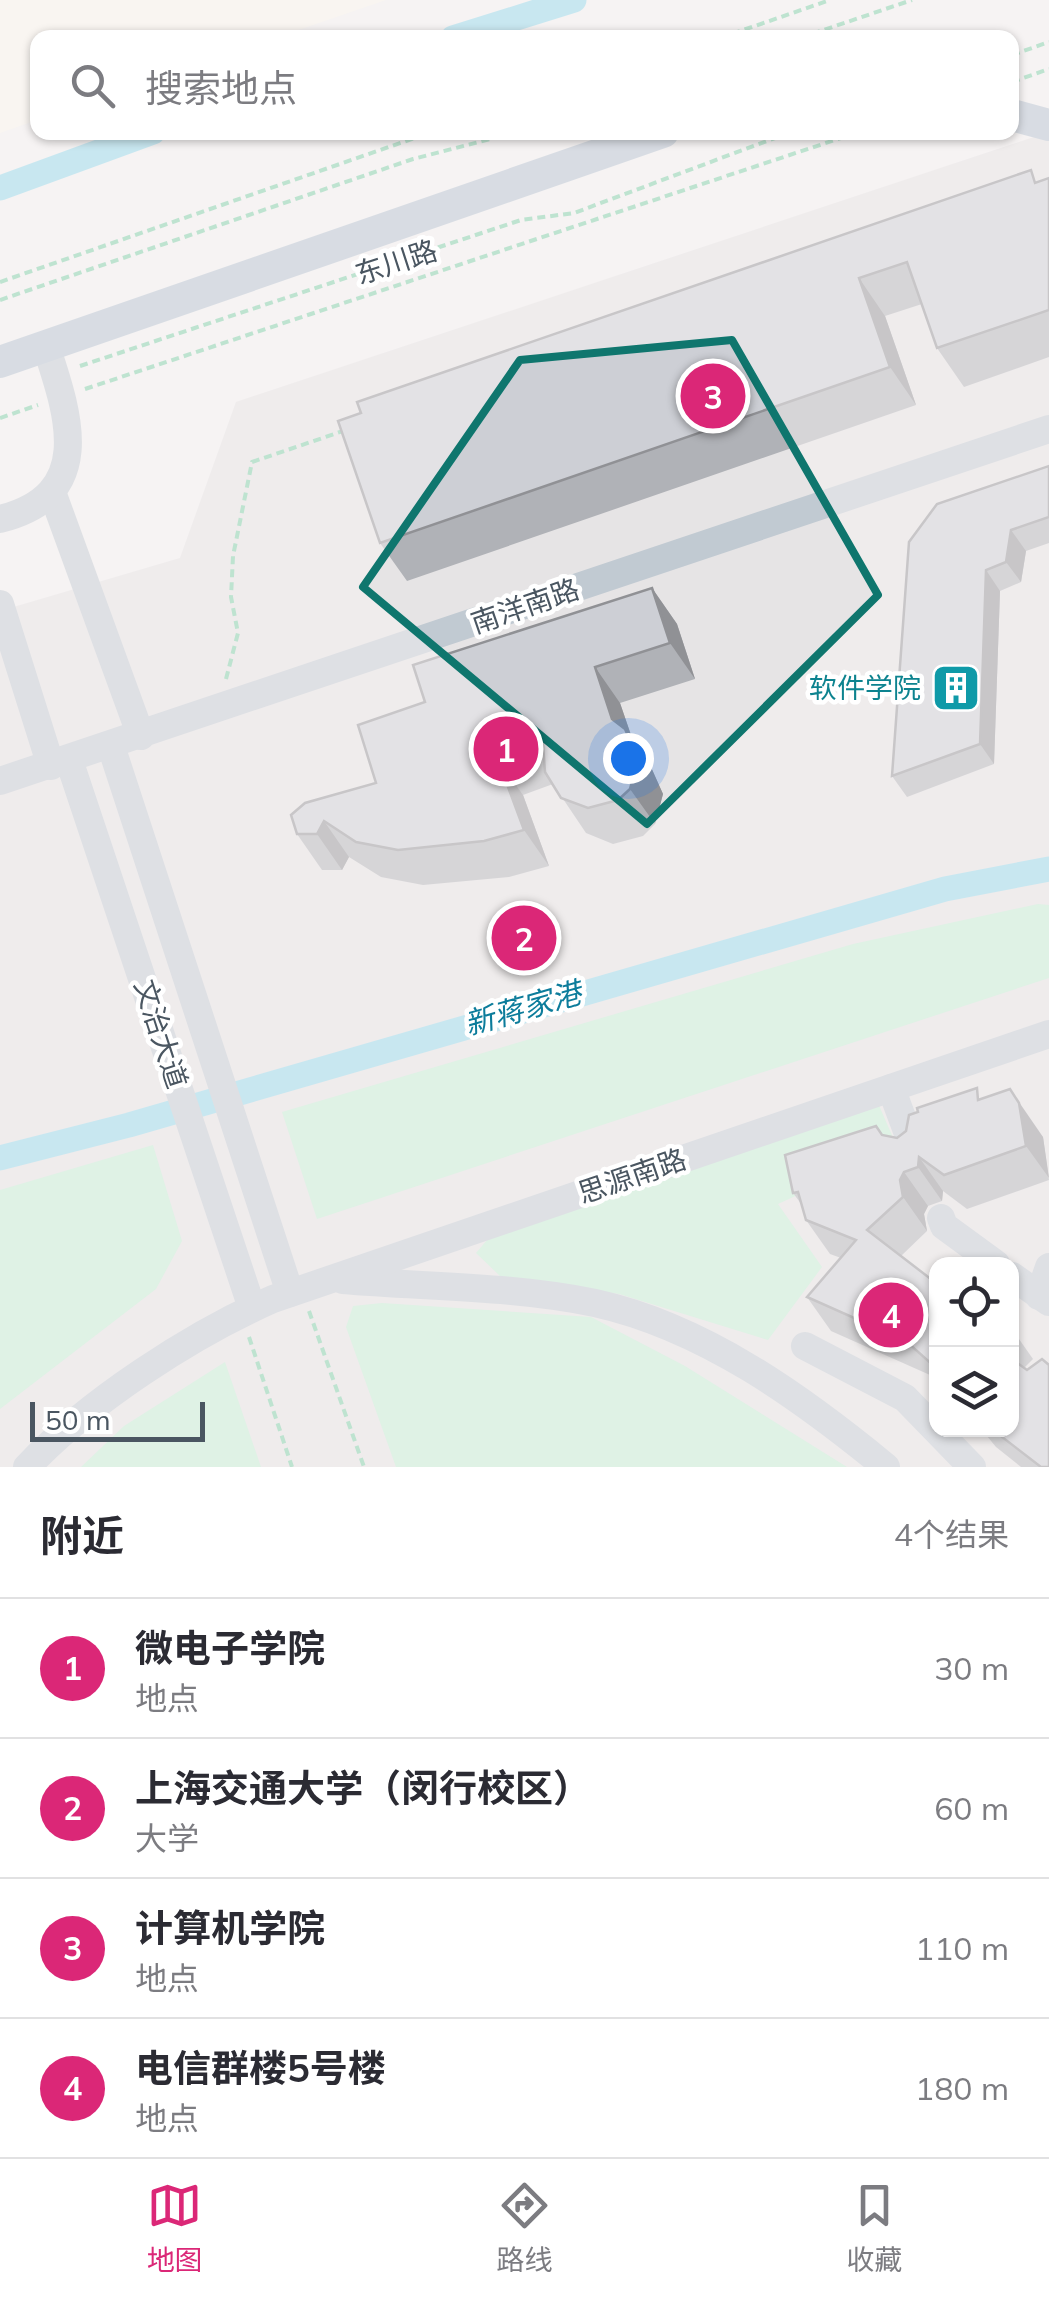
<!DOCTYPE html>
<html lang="zh">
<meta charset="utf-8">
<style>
:root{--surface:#fff;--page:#f2f2f3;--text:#2b2b33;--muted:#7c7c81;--line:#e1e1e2;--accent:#db2777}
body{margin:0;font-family:Mulish,"Noto Sans SC",sans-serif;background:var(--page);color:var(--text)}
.controls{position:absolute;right:30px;bottom:30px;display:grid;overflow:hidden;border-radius:20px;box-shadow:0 2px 8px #0004}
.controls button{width:90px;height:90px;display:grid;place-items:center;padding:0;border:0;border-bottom:2px solid var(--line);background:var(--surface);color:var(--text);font:50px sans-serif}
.scale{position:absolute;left:30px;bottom:25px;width:175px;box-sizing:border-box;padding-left:10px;border:5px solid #4a5661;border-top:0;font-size:28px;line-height:35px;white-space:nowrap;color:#4a5661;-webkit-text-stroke:8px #fff;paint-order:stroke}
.you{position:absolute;left:628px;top:758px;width:35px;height:35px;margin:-25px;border:8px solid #fff;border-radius:50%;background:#1a73e8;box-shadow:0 0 0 15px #1a73e833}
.badge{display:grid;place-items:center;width:65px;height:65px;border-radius:50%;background:var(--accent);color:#fff;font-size:32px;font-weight:700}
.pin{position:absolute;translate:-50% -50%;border:5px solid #fff;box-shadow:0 2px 10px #0006}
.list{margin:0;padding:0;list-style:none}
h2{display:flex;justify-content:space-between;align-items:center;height:130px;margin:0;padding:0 40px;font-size:42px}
h2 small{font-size:32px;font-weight:400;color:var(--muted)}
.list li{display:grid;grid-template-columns:65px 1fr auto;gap:30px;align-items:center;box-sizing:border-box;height:140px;padding:0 40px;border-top:2px solid var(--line)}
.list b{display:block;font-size:38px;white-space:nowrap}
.list p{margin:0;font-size:32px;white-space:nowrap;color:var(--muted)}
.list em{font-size:32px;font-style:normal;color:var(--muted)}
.icon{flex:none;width:55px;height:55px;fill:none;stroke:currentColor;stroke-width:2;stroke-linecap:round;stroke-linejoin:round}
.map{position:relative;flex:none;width:1049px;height:1467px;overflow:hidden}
.search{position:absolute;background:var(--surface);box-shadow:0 2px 8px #0004;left:30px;right:30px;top:30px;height:110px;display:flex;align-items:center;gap:25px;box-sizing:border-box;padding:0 35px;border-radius:20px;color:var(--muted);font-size:38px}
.sheet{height:690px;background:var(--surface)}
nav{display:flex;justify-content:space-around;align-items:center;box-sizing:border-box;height:140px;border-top:2px solid var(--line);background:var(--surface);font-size:28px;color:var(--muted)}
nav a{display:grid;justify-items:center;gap:5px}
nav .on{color:var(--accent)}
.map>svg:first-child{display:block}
.commercial{fill:#fdf9ef}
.education{fill:#e6e4e5;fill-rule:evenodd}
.green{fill:#c3f1d5}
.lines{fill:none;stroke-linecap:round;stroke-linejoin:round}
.canal{stroke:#90daee;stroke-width:25}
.path{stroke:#7ad0a6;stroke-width:4;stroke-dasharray:8 5;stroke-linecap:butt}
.minor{stroke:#c1cad2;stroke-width:28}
.major{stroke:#b3c2d1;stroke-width:32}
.wall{fill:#b0b2b7}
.shaded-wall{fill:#909195}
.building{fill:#cdcfd5;stroke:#909195;stroke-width:2.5}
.marked{fill:none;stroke:#0f766e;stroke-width:8;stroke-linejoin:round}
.labels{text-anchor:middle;stroke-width:9;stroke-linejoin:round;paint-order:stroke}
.street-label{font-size:28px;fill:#4a5661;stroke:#fff}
.culture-label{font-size:28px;fill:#0d838f;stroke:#fff;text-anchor:end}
.water-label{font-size:30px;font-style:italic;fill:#0c7c9b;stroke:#fff}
</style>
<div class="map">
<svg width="1049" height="1467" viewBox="0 0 1049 1467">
<rect width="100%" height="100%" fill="#f5f3f3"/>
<!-- commercial -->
<polygon class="commercial" points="0,0 386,0 278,37 38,38 37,120 0,133"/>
<!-- education -->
<path class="education" d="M1049 132V1467H0V611L180 558 236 402ZM936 1264H1012V1430H936Z"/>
<!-- green -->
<g class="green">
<polygon points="1038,904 1049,905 1049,978 317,1219 282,1112 853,944"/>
<polygon points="874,1094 898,1149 778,1204 822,1267 768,1340 619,1294 500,1276 476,1253 504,1220"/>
<polygon points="153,1145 182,1241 156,1289 0,1409 0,1190"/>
<polygon points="382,1303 591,1317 685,1366 847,1467 396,1467 346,1327 353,1306"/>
<polygon points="225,1362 261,1467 81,1467 124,1426"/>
</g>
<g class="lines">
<!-- canal -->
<g class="canal">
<polyline points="453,38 574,0"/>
<polyline points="0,188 153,132"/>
<polyline points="0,1158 129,1125 945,889 1049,869"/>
</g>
<!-- path -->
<g class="path">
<polyline points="720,38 830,0"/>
<polyline points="800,38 912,0"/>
<polyline points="1012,55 1049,42"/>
<polyline points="1012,82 1049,69"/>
<polyline points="0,282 432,132"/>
<polyline points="0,300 413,159 518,132"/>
<polyline points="80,366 521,220 574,213 791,132"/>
<polyline points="85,389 859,132"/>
<polyline points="0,418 38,405"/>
<polyline points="226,679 238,633 231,597 233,556 252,462 346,430"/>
<polyline points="309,1311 364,1467"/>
<polyline points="249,1337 292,1467"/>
</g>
<!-- minor -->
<g class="minor">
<polyline points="52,492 141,736"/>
<path d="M0 519C96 495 69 416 46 346"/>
<polyline points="0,604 51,766"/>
<polyline points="111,746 290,1293"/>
<polyline points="69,760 252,1308"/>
<polyline points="0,781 1049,429"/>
<polyline points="891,1088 916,1155"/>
<polyline points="941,1218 944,1226 996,1264"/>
<polyline points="1012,1276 1049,1302"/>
<path d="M343 1280C425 1287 514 1286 595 1303 704 1327 802 1398 886 1467"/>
<polyline points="1039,1296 1049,1267"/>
<polyline points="805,1346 905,1398 972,1467"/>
<path d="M27 1467C88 1402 191 1335 273 1299L1049 1034"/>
</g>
<!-- major -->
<g class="major">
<polyline points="1012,115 1049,125"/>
<polyline points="0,362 663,132"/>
</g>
</g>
<!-- wall -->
<g class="wall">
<polygon points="1049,178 1049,357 964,387 937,348 922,304 885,316 916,405 407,581 380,543 338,421"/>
<polygon points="1049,466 1049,543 1026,551 1021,582 1000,591 994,764 907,797 892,776 909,542"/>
<polygon points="652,588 677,624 695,679 620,703 632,738 650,765 663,794 655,824 643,836 613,844 586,833 553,784 523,795 549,866 509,877 423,885 381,877 349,857 342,870 322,870 297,834 376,783 425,702"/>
<polygon points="984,1098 1043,1137 1049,1180 967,1209 943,1191 942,1201 928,1206 924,1214 927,1231 901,1256 936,1283 936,1381 930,1375 831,1331 807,1297 841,1258 830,1254 806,1220 802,1205 793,1193 882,1135 897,1138"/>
<polygon points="1012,1329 1033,1359 1024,1368 1049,1467 1021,1467 996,1447 982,1430 1012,1430"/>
</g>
<!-- shaded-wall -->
<g class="shaded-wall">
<polygon points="859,278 885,316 916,405 890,367"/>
<polygon points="1011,530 1026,551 1021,582 1006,562"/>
<polygon points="986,570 1000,591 994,764 980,744"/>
<polygon points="652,588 677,624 695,679 670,643"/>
<polygon points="595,667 620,703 632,738 650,765 663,794 655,824 630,789 612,719"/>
<polygon points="498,760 523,795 549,866 524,830"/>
<polygon points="324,821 349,857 342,870 317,834"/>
<polygon points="1010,1089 1043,1137 1049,1178 1026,1146"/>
<polygon points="919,1157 943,1191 942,1201 918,1167"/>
<polygon points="904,1172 928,1206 924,1214 927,1231 903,1197 900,1180"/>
</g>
<!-- building -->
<g class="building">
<polygon points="1031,170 1035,183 1049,178 1049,310 937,348 907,262 859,278 890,367 380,543 338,421 361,413 357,402"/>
<polygon points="1049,466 1049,517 1011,530 1006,562 986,570 980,744 892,776 909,542 937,504"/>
<polygon points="652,588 670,643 595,667 612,719 625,729 638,758 630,789 618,800 588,808 561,798 545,772 543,743 498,760 524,830 484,841 398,850 356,842 324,821 317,834 297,834 291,815 305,803 376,783 358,725 425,702 413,665"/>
<polygon points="977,1088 978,1100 1010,1089 1019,1103 1026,1146 944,1175 919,1157 918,1167 904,1172 900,1180 903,1197 867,1230 936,1283 936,1368 906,1341 807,1297 856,1240 806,1220 798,1192 793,1193 785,1155 876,1126 882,1135 897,1138 906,1131 909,1115 918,1112 917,1108"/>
<polygon points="1012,1359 1027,1370 1042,1359 1049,1365 1049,1467 1041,1467 993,1430 1012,1430"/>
</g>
<!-- marked area -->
<path d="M0 0H1049V1467H0ZM732 340 878 595 647 824 363 587 520 360Z" fill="#f5f3f3" fill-opacity=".55" fill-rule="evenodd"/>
<path class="marked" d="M732 340 878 595 647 824 363 587 520 360Z"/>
<!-- icons -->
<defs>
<g id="building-square" transform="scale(2.5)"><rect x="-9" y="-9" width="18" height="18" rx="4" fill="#0f9aa8" stroke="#fff"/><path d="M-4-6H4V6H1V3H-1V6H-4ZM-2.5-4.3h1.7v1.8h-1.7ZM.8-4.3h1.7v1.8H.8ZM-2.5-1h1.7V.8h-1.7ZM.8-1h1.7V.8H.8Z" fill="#fff"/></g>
</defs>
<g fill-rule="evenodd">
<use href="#building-square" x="956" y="688"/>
</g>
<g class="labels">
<!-- street labels -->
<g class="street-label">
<text transform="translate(396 262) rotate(-18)" y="10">东川路</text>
<text transform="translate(525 606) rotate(-19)" y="10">南洋南路</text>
<text transform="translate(161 1034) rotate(72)" y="10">文治大道</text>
<text transform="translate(632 1176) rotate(-19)" y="10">思源南路</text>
</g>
<!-- culture labels -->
<g class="culture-label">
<text x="921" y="698">软件学院</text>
</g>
<!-- water labels -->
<g class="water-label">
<text transform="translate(523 1009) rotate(-16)" y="10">新蒋家港</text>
</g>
</g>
</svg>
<div class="controls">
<button><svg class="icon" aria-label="locate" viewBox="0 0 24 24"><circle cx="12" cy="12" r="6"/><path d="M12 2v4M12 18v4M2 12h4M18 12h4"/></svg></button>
<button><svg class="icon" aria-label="layers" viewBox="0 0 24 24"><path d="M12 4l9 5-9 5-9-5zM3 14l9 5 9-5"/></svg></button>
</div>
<div class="scale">50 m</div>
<div class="you"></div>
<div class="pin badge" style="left:506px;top:749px">1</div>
<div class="pin badge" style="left:524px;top:938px">2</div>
<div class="pin badge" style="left:713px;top:396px">3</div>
<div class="pin badge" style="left:891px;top:1315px">4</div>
<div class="search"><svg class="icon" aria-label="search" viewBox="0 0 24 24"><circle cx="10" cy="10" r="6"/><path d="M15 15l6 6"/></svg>搜索地点</div>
</div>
<section class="sheet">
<h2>附近<small>4个结果</small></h2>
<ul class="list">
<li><span class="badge">1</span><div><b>微电子学院</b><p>地点</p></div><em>30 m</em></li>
<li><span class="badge">2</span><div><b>上海交通大学（闵行校区）</b><p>大学</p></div><em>60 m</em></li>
<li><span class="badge">3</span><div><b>计算机学院</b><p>地点</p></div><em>110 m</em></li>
<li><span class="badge">4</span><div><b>电信群楼5号楼</b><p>地点</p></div><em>180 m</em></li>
</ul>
</section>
<nav>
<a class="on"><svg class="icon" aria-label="map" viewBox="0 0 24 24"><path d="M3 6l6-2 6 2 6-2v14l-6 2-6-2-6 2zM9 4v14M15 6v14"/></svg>地图</a>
<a><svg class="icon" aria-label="directions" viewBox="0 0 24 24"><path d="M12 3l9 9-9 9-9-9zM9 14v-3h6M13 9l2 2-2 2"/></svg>路线</a>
<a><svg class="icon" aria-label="saved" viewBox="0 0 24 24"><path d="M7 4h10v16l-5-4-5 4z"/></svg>收藏</a>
</nav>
